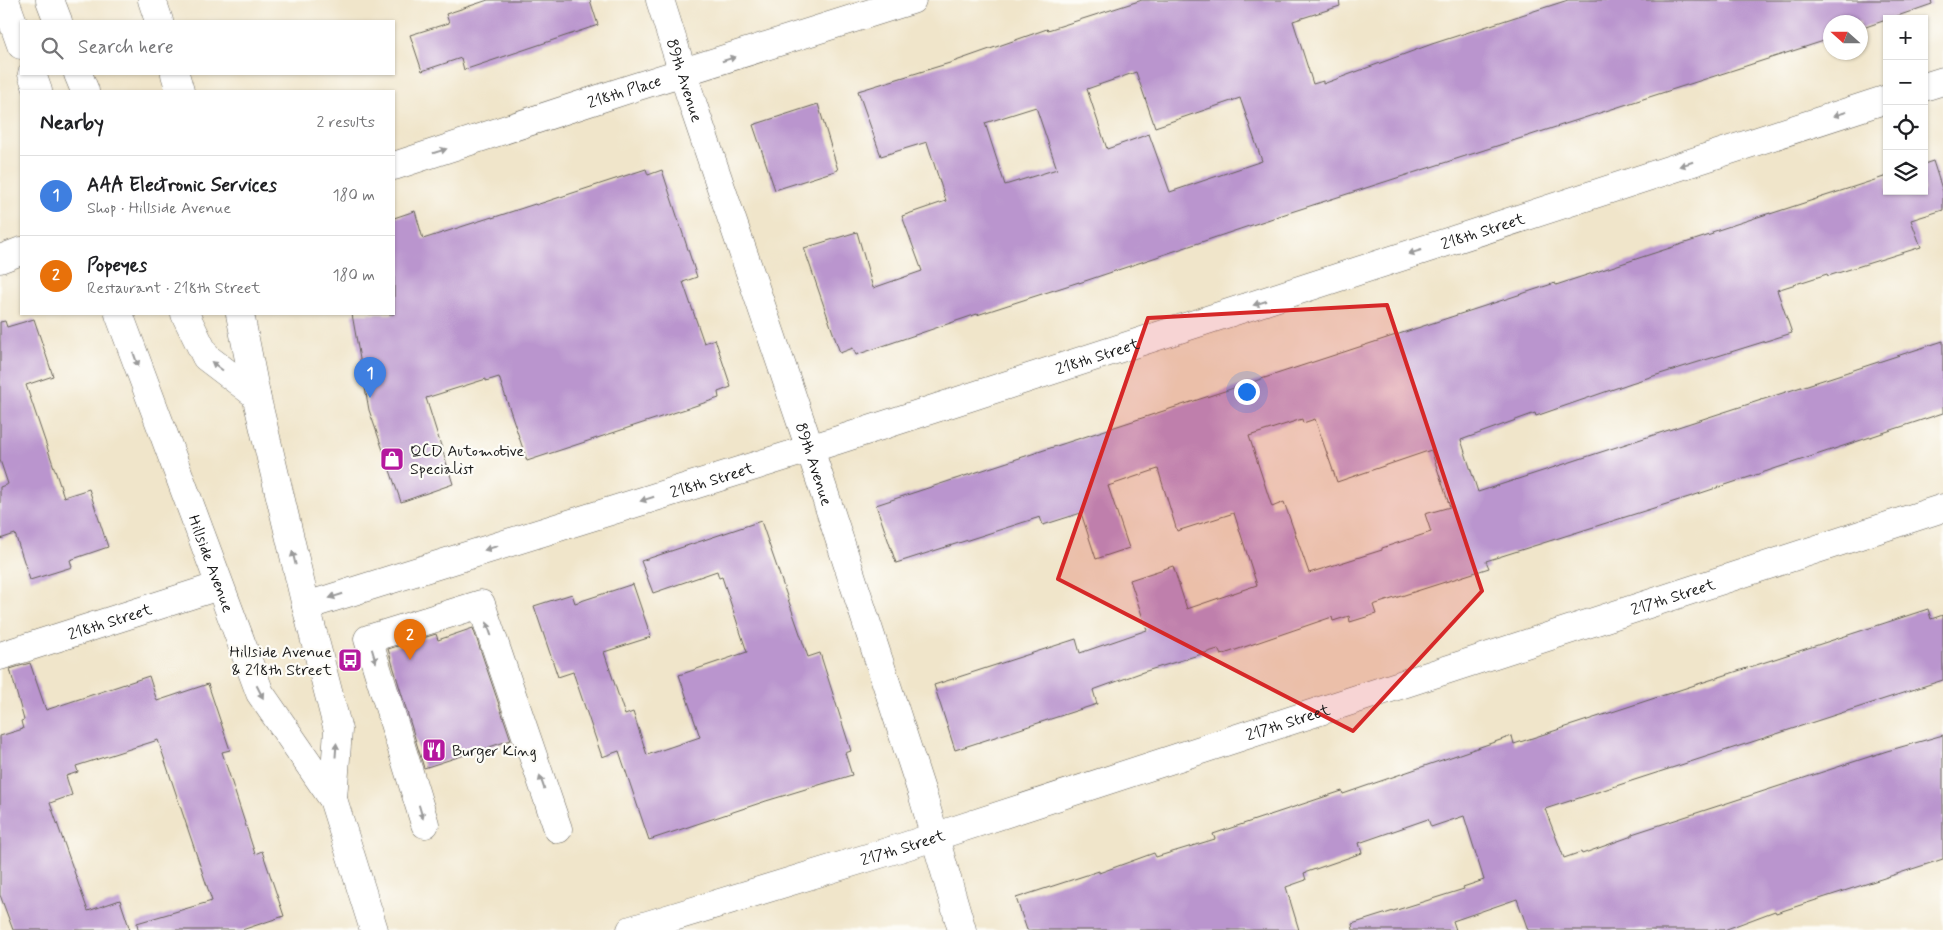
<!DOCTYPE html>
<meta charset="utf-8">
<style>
:root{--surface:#fff;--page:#f2f2f2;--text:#202124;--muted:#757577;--line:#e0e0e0;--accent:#b5179e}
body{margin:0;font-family:Mynerve,sans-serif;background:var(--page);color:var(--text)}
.controls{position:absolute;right:15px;top:15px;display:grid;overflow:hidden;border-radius:0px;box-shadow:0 1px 4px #0004}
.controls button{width:45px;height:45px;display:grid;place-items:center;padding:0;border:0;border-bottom:1px solid var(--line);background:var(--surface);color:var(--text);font:25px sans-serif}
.compass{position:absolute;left:1823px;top:15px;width:45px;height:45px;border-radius:50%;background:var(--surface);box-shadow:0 1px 4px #0004;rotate:291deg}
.you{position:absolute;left:1246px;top:391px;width:18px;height:18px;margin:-12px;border:4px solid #fff;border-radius:50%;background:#1a73e8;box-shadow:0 0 0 8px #1a73e833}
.badge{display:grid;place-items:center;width:32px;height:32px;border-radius:50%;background:var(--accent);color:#fff;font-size:16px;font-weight:700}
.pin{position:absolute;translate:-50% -41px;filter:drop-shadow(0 1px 2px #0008)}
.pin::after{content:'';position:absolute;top:26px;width:18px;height:15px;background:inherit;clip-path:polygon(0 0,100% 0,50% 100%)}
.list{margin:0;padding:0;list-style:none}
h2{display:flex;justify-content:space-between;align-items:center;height:65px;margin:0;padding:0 20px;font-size:21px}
h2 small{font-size:16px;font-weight:400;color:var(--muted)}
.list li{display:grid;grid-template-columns:32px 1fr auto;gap:15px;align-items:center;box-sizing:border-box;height:80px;padding:0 20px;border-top:1px solid var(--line)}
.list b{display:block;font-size:19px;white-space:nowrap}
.list p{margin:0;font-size:16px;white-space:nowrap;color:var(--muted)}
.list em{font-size:16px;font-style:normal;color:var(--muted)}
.icon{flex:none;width:28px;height:28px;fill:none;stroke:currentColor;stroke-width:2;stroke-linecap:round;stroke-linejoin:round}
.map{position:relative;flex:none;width:1943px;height:930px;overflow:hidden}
.search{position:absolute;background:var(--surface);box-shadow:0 1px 4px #0004;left:20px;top:20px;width:375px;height:55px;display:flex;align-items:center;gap:12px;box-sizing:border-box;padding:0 18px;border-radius:0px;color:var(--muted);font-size:19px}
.panel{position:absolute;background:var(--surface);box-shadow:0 1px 4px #0004;left:20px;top:90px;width:375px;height:225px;border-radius:0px}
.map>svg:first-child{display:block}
.building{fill:#ba95ce;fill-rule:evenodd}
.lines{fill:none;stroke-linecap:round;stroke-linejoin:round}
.minor-casing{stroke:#666259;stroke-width:29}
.major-casing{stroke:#666259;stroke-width:29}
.minor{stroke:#fff;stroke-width:28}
.major{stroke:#fff;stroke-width:28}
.oneway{fill:#999}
.marked{fill:#d62828;fill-opacity:0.2;stroke:#d62828;stroke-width:4;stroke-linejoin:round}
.labels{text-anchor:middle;stroke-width:4.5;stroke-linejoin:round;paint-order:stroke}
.street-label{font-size:16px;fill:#1c1c1c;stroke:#fdfcf7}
.poi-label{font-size:16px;fill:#1c1c1c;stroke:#fdfcf7;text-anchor:start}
</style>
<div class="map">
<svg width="1943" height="930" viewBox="0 0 1943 930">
<rect width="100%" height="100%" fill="#fdfcf7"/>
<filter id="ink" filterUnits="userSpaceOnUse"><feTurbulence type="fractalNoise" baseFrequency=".02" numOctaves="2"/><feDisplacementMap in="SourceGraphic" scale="10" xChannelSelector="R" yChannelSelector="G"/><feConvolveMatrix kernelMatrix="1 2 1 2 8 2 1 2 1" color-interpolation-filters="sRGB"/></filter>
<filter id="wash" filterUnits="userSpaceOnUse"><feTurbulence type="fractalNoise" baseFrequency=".0096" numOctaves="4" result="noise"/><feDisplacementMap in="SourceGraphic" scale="20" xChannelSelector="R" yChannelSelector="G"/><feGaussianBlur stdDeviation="1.12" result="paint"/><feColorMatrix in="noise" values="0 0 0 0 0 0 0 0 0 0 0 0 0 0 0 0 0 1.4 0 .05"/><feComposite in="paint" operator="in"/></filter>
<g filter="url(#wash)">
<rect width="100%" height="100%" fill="#f0e5ca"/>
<g id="blocks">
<!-- building -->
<g class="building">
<polygon points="488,0 590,0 598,25 464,70 461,58 422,71 410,35 449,23 446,14"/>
<path d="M1142 0H1339L1340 6 1293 21 1313 84 1323 81V84L1432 44 1568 0H1931L1932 4 1860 29V22H1830V39L1288 213 1079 283V282L977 315V314L856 355 853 348 840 353 804 248 857 232 873 288 922 271 902 216 946 201 927 142 881 156 858 91 953 62 1047 29 1048 30ZM1136 72 1155 127 1240 98 1262 161 1170 192 1149 134 1107 149 1087 89ZM1036 107 1057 169 1005 185 985 123Z"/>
<polygon points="818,104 838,170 775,190 753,125"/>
<path d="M1933 161 1943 192V210L1911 220 1921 247 1828 276 1827 274 1777 290 1792 333 1631 383 1536 416 1535 413 1461 440 1478 492 1943 341V413L1695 495 1486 561 1489 568 1373 605 1376 614 1350 622 1349 616 1333 621 1332 617 1221 655 1218 649 1143 672 1093 690 1097 704 955 750 934 685 1076 639 1080 653 1147 630 1130 580 1173 566 1187 609 1257 585 1234 513 1177 531 1158 469 1108 486 1129 548 1096 559 1081 513 1043 525 1040 517 896 563 876 505 1555 283 1556 285 1713 234 1712 232 1770 213V214L1887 176V191H1924V164ZM1302 419 1303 423 1315 419 1337 482 1431 450 1450 507 1425 514 1431 532 1382 548V550L1309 573 1284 502 1272 507 1249 436Z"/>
<polygon points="646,169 648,175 662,170 697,277 683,282 704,343 715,339 731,387 718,392 719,398 527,461 499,377 486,381 486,379 426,398 453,484 401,502 369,410 352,314 394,314 394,218 415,211 423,239 492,217 492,218 535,204 536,205"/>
<polygon points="34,319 53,376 26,385 64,497 89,489 108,547 70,560 72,567 30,580 15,534 0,539 0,487 8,484 0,460 0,322 5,321 7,327"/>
<polygon points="761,521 808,657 820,653 851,751 845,753 852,775 766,801 649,840 619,751 602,757 573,672 558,677 534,606 572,594 575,603 633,584 651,637 604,652 625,715 633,712 647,755 700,737 679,675 747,652 722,577 719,578 717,571 653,593 641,561"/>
<polygon points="1928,609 1931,619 1943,615 1943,680 1545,809 1564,858 1581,852 1582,854 1632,836 1632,834 1887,751 1943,735 1943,859 1776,913 1775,911 1724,930 1528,930 1517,899 1453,921 1456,930 1353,930 1352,924 1464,889 1463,887 1484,880 1464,816 1431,827 1428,819 1359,843 1362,853 1304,873 1306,880 1286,887 1299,930 1027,930 1016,898 1099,871 1099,873 1154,853 1156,857 1215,839 1213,834 1342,791 1343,794 1512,736 1514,744"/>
<polygon points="473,628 511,740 424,768 388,649 436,634 438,640"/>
<polygon points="30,663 46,710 149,676 157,701 208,684 230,750 222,752 255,854 262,851 284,916 242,930 138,930 137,923 212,901 158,740 76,766 78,772 66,776 72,795 50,803 88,911 120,900 130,930 13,930 0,895 0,736 23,729 21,721 24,720 10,669"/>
</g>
</g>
</g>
<g filter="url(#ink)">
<use href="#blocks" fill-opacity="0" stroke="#666259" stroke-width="1"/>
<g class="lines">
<!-- minor casing -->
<g class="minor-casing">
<g id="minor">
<path id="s1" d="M660 0 694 108 810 449 922 793 962 930"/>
<polyline points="1924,87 1943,81"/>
<path id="s2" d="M394 166 626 90 912 0"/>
<polyline points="0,259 21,251"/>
<path id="s3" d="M306 606 838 440 1887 99"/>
<path id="s4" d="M0 656 219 586"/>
<polyline points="425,824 368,639 481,604 558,829"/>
<path id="s5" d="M631 930 903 847 1943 508"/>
</g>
</g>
<!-- major casing -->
<g class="major-casing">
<g id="major">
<polyline points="5,0 21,45"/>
<polyline points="50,0 58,21"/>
<polyline points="152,0 159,21"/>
<polyline points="32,74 38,91"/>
<polyline points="78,74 85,91"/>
<polyline points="175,74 180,91"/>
<path id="s6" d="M119 314 260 693 333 799 374 930"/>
<polyline points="185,314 206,357 256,395"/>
<polyline points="240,314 256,395 306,606 338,730 333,799"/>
</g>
</g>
<!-- minor -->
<use href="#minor" class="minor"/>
<!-- major -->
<use href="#major" class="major"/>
</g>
<!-- one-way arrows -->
<defs><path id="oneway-solid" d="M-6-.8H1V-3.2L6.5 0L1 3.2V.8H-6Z" transform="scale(1.25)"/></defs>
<g class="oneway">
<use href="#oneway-solid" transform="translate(729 59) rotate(-18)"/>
<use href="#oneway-solid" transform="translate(1840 114) rotate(162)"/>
<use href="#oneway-solid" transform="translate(440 151) rotate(-18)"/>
<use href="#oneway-solid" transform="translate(1686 164) rotate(162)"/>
<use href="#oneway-solid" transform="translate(1415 252) rotate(162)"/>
<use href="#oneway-solid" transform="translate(1260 303) rotate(162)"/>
<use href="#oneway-solid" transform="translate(136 360) rotate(70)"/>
<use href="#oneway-solid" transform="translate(217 366) rotate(-143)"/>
<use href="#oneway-solid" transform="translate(647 499) rotate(163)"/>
<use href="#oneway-solid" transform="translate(491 548) rotate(163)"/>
<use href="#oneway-solid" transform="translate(294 558) rotate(-103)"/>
<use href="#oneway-solid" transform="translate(336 596) rotate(162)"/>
<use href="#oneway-solid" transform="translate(489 629) rotate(-109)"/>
<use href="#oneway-solid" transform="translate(374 656) rotate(73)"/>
<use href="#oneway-solid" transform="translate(260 692) rotate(63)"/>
<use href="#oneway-solid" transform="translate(336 750) rotate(-86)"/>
<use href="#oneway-solid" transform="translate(542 782) rotate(-109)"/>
<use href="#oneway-solid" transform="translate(421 812) rotate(73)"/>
</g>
</g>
<!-- marked area -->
<path class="marked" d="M1387 305 1482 591 1353 731 1058 579 1148 318Z"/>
<!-- icons -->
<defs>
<g id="shop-square" transform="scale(1.25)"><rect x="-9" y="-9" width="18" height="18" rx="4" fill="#b5179e" stroke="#fdfcf7"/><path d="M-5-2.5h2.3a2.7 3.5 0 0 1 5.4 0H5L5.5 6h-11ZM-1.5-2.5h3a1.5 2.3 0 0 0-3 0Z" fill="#fff"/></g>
<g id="bus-square" transform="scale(1.25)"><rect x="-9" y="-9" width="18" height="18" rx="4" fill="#b5179e" stroke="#fdfcf7"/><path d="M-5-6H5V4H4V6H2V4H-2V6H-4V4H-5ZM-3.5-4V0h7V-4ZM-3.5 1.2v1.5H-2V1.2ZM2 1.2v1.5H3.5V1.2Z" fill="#fff"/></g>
<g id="restaurant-square" transform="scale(1.25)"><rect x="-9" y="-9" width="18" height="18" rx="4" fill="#b5179e" stroke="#fdfcf7"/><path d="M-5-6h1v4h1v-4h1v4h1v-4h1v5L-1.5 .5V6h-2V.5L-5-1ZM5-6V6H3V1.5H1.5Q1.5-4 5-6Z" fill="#fff"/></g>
</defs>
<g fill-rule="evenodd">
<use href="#shop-square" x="392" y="459"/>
<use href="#bus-square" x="350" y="660"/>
<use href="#restaurant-square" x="434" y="750"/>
</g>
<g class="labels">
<!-- street labels -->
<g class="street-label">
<text dy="6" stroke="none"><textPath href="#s1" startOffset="84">89th Avenue</textPath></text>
<text dy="6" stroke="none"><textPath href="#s2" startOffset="242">218th Place</textPath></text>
<text dy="6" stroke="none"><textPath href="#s3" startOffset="1235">218th Street</textPath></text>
<text dy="6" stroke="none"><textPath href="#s3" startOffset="830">218th Street</textPath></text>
<text dy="6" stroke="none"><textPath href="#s1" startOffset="489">89th Avenue</textPath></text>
<text dy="6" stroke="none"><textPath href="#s3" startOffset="425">218th Street</textPath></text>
<text dy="6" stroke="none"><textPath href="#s6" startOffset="266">Hillside Avenue</textPath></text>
<text dy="6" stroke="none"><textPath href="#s5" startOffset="1094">217th Street</textPath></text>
<text dy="6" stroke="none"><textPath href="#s4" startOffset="115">218th Street</textPath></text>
<text dy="6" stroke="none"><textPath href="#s5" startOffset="689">217th Street</textPath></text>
<text dy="6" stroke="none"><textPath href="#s5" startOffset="284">217th Street</textPath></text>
</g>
<!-- poi labels -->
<g class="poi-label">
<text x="410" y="456">QCD Automotive<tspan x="410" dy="18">Specialist</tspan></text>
<text x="332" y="657" text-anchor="end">Hillside Avenue<tspan x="332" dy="18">&amp; 218th Street</tspan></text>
<text x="452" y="756">Burger King</text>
</g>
</g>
</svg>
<div class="controls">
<button>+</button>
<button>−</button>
<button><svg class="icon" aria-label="locate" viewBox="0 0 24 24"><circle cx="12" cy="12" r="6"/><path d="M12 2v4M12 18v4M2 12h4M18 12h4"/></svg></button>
<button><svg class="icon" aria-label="layers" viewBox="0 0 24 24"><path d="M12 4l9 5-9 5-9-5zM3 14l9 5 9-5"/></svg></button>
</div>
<svg class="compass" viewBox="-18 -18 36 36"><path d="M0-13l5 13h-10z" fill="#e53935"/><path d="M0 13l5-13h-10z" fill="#757577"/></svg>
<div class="you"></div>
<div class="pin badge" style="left:370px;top:398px;background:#3f7fe0">1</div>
<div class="pin badge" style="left:410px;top:660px;background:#e8710a">2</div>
<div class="search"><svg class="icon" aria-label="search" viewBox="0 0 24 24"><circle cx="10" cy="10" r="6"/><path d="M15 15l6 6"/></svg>Search here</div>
<section class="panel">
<h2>Nearby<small>2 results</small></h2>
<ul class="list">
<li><span class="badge" style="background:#3f7fe0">1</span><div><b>AAA Electronic Services</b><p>Shop · Hillside Avenue</p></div><em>180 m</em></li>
<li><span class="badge" style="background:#e8710a">2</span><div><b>Popeyes</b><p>Restaurant · 218th Street</p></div><em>180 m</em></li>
</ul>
</section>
</div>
